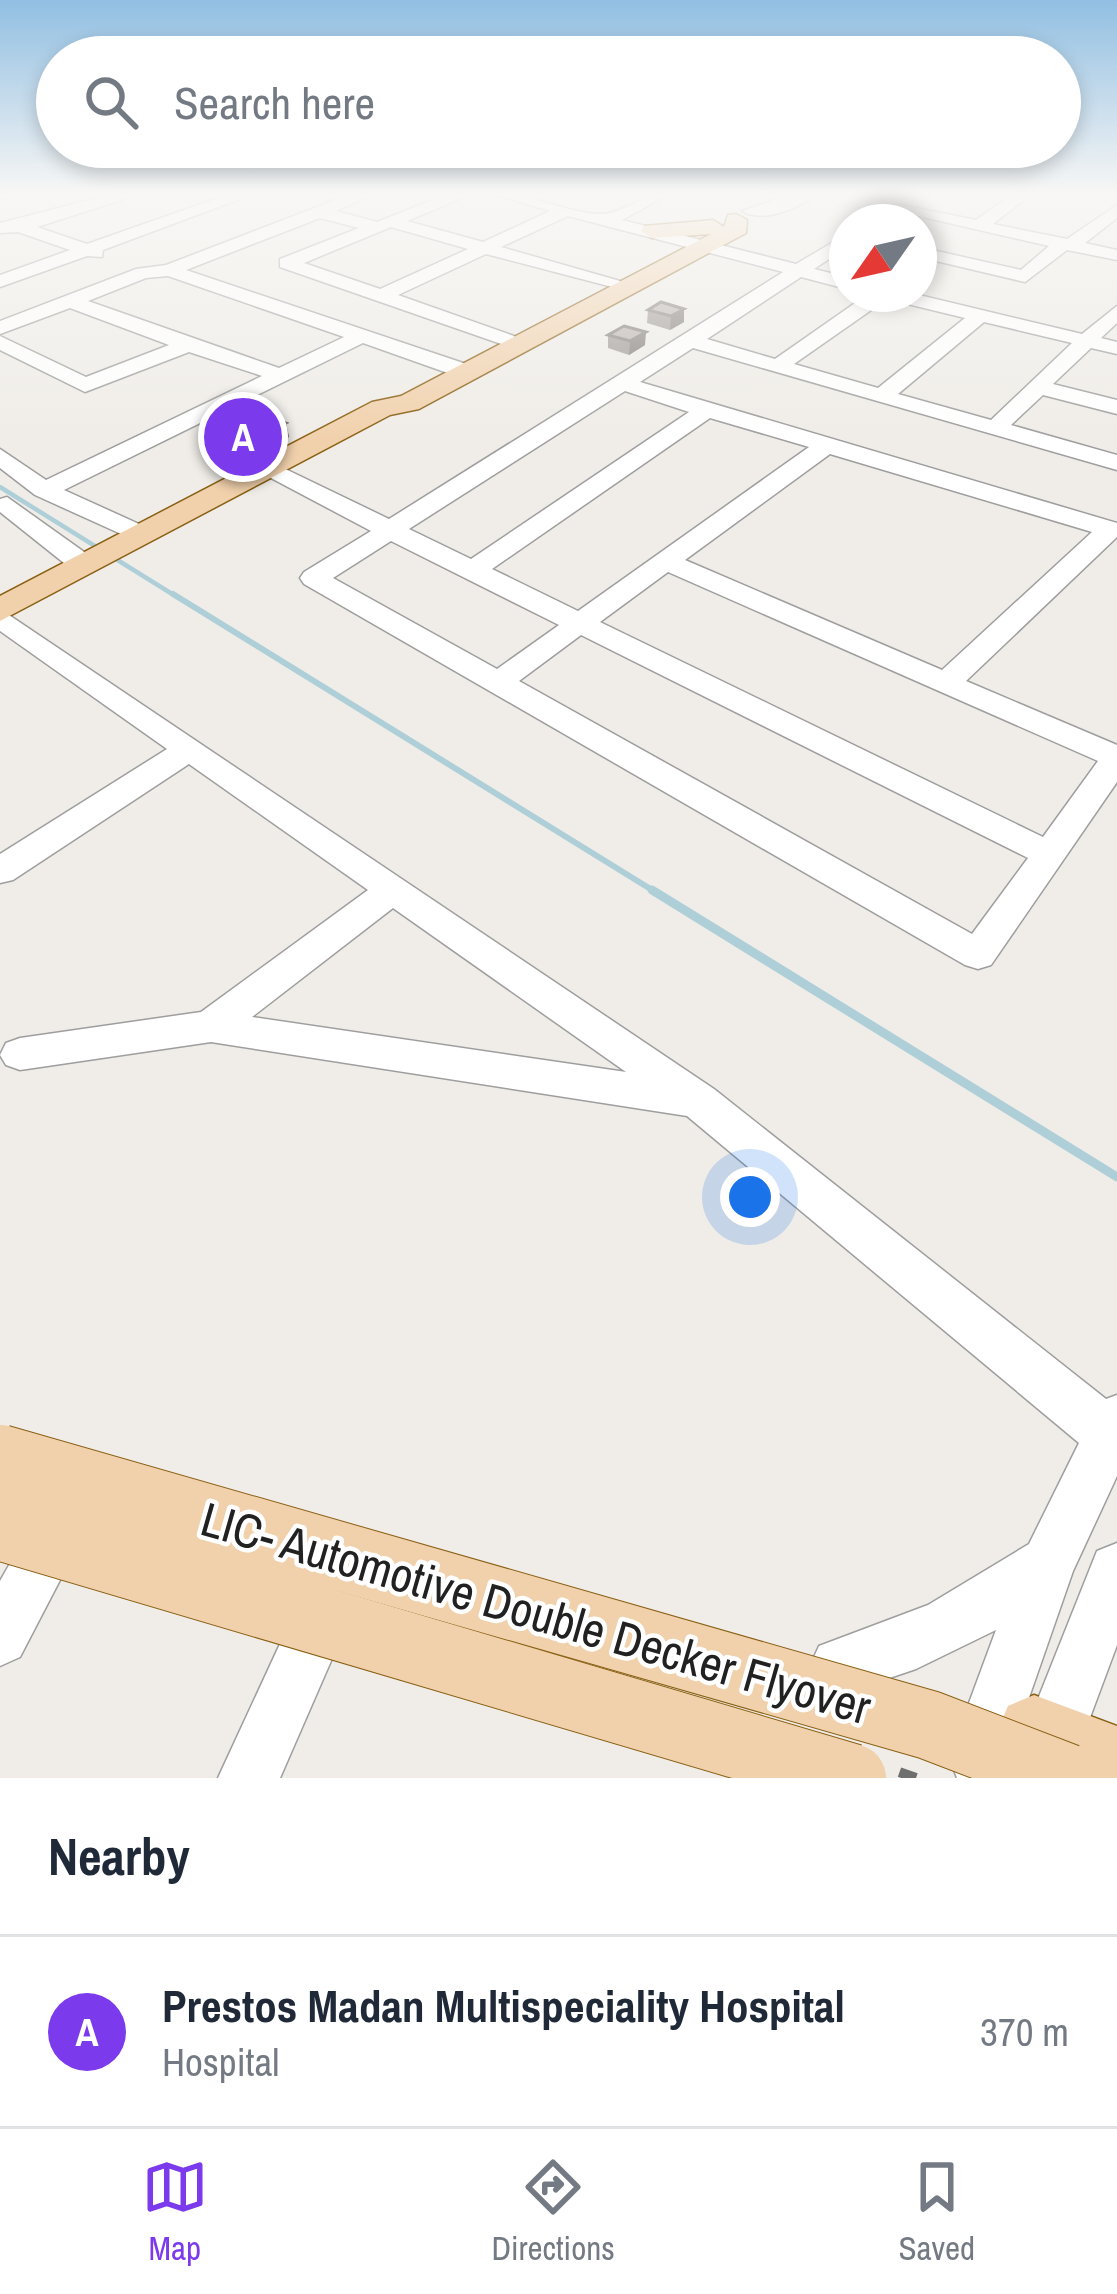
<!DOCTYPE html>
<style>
:root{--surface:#fff;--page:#f6f6f7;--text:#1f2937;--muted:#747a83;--line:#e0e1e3;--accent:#7c3aed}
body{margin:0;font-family:"Archivo Narrow",sans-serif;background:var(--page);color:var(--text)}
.compass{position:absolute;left:829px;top:204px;width:108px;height:108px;border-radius:50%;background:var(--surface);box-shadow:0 6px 18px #0003;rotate:236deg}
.you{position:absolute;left:750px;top:1197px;width:42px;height:42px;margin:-30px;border:9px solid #fff;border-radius:50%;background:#1a73e8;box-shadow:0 0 0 18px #1a73e833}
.badge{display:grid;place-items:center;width:78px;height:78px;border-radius:50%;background:var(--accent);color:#fff;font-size:39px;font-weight:700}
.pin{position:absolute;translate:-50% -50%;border:6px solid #fff;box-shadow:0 3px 12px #0006}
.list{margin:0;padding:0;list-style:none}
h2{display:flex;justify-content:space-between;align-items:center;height:156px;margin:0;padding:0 48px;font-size:51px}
h2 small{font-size:39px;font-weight:400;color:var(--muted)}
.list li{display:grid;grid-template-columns:78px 1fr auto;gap:36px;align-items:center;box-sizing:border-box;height:192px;padding:0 48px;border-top:3px solid var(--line)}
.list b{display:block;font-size:45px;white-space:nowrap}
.list p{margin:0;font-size:39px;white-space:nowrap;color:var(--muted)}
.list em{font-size:39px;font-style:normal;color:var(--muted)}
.icon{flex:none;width:66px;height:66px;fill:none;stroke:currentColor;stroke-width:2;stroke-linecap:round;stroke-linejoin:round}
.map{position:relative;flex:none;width:1117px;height:1778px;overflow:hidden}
.search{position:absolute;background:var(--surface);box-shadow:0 6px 18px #0003;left:36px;right:36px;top:36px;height:132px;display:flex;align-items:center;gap:30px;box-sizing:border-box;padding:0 42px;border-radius:66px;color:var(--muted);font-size:45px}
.sheet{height:348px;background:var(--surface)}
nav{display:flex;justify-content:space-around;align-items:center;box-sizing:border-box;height:168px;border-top:3px solid var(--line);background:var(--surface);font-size:33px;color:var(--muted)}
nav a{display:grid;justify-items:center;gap:6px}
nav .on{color:var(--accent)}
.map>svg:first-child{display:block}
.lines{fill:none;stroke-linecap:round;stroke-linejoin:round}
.stream-far2{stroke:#aecfd8;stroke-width:4.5}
.stream-far1{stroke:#aecfd8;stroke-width:6}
.stream{stroke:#aecfd8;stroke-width:9}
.minor-casing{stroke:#9e9e9e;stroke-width:3}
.major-casing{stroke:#8a6013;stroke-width:3}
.minor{fill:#fff;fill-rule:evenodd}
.major{fill:#f1d1ac;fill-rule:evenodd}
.rail{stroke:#6f6f6f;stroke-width:10;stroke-dasharray:36 36;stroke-linecap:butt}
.major-bridge-casing{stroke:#8a6013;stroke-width:70;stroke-linecap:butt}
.major-bridge{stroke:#f1d1ac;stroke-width:68}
.wall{fill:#9f9996}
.shaded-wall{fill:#827d7a}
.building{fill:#b9b2ae;stroke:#827d7a;stroke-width:3}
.labels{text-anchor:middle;stroke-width:9;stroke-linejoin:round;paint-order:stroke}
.near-street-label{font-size:48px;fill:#212121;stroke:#fff}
</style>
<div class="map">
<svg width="1117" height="1778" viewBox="0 0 1117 1778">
<rect width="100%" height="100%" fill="#f0ede8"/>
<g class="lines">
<!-- stream-far2 -->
<polyline class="stream-far2" points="0,487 177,597"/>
<!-- stream-far1 -->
<polyline class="stream-far1" points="173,594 657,893"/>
<!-- stream -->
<polyline class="stream" points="652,890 1117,1177"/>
<!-- minor casing -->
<g class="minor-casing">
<g id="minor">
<polygon points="0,192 22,192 0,199"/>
<polygon points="120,192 146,192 37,227 87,244 235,192 259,192 103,250 102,257 87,256 0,287 0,275 70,250 18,232 0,233 0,223"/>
<path d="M356 192H379L336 211 377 222 453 192H476L407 221 483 242 550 211 487 192C529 192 564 213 601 214 622 215 645 192 673 192L622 220 796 264 847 234V247L814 269 847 277V289L801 277 707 339 775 359 868 294H915L1082 334 1117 306V323L1101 338 1117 342V354L1091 348 1053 384 1117 400V414L1043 395 1011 425 1117 455V470L693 348 640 382 1117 523V537L966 681 1117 745V782L991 965 978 969 965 965 304 584 300 578 304 572 371 531 254 469 266 462 275 464 389 519 783 272 568 216 501 247 620 281V289L486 254 398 295 514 336 517 340 507 346 280 267V259L359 228 320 218 186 270 475 367V377H459L363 343 64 490 150 529 154 535 150 541 141 543 35 495 0 468V449L46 480 262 376 189 352 85 392 0 350V336L86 377 169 345 70 308 0 334V321L136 269 166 265ZM391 227 468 249 380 289 304 263ZM168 276 344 337 279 368 88 301 146 278ZM887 299 965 318 878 388 794 364ZM984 322 1072 343 991 420 898 394ZM625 391 689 412 471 559 409 529ZM710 418 809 447 578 611 492 569ZM830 454 1092 532 942 670 685 560ZM391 541 559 625 497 669 333 578ZM668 572 1098 761 1043 837 600 622ZM581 635 1028 858 972 934 519 681Z"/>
<path d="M799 192H820C801 207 764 224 742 211Z"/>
<polygon points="1015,192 1034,192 993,224 1067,239 1117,205 1117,218 1085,243 1117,250 1117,260 1067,250 1025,282 919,257 919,247 1021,270 1049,246 888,209 896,204 976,220"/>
<polygon points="7,497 94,559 97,565 94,571 74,571 0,512 0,499"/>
<path d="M0 609 714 1089 1106 1399 1117 1395V1476L1073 1571 1001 1778H957L949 1757 996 1630 916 1669 839 1695 819 1686 810 1666 819 1646 928 1605 1029 1544 1079 1443 687 1116 211 1042 20 1070 6 1065 0 1055 6 1043 20 1038 201 1012 368 890 189 764 13 880 0 883V854L167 749 0 631ZM393 908 626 1072 252 1017Z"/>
<polygon points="59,1503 78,1511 86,1530 20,1657 0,1666 0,1581 40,1511"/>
<polygon points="1117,1543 1117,1645 1082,1739 1072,1774 1063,1778 1030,1774 1021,1753 1022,1739 1097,1551"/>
<polygon points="312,1609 332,1618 341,1638 280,1778 218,1778 292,1618"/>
</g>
</g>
<!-- major casing -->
<g class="major-casing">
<g id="major">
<polygon points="736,214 747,220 746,233 419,409 390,415 0,621 0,596 372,402 401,396 711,234 652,238 641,231 644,226 713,220 724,227 728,215"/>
<polygon points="1034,1695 1117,1726 1117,1778 1056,1778 1008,1758 997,1732 1008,1706"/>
</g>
</g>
<!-- minor -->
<use href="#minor" class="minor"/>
<!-- major -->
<use href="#major" class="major"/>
<!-- rail -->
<g class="rail">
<polyline points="0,1487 810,1709 1006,1778"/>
<polyline points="0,1514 806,1739 916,1778"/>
</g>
<!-- major-bridge casing -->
<g class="major-bridge-casing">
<g id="major-bridge">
<polyline points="0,1459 929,1725 1067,1778"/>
<polyline points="0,1526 852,1778"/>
</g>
</g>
<!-- major-bridge -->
<use href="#major-bridge" class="major-bridge"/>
</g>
<!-- wall -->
<g class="wall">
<polygon points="684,309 684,322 670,330 647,323 648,310"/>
<polygon points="608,335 645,345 629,355 608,348"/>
<polygon points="286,423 289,437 254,456 210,439 207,425"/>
</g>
<!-- shaded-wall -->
<g class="shaded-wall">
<polygon points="684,309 684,322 670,330 671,316"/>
<polygon points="646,332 645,345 629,355 630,341"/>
<polygon points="286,423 289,437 254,456 251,442"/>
</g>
<!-- building -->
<g class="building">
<polygon points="661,302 684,309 671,316 648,310"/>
<polygon points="624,326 646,332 630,341 608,335"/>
<polygon points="243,407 286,423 251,442 207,425"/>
</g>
<!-- sky -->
<linearGradient id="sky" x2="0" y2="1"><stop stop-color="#91bfe2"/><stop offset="0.44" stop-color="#f8f7f5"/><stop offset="1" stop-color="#f8f7f5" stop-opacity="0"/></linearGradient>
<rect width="1117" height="441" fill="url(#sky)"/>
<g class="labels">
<!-- near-street labels -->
<g class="near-street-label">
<text transform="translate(536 1613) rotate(16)" y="17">LIC- Automotive Double Decker Flyover</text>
</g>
</g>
</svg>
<svg class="compass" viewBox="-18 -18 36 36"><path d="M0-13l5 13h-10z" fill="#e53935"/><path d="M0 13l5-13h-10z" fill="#747a83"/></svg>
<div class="you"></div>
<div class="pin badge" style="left:243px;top:437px">A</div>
<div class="search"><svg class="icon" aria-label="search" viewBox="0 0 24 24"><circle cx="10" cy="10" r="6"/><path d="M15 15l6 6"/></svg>Search here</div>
</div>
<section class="sheet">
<h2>Nearby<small></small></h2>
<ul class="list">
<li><span class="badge">A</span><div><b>Prestos Madan Multispeciality Hospital</b><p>Hospital</p></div><em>370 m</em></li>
</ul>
</section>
<nav>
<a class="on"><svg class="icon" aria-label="map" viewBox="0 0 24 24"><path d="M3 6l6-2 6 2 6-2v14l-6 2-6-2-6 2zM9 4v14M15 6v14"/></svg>Map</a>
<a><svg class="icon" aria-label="directions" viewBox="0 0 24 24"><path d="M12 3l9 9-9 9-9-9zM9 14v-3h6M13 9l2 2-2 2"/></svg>Directions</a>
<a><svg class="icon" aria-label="saved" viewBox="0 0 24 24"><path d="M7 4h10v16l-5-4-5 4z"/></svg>Saved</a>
</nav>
